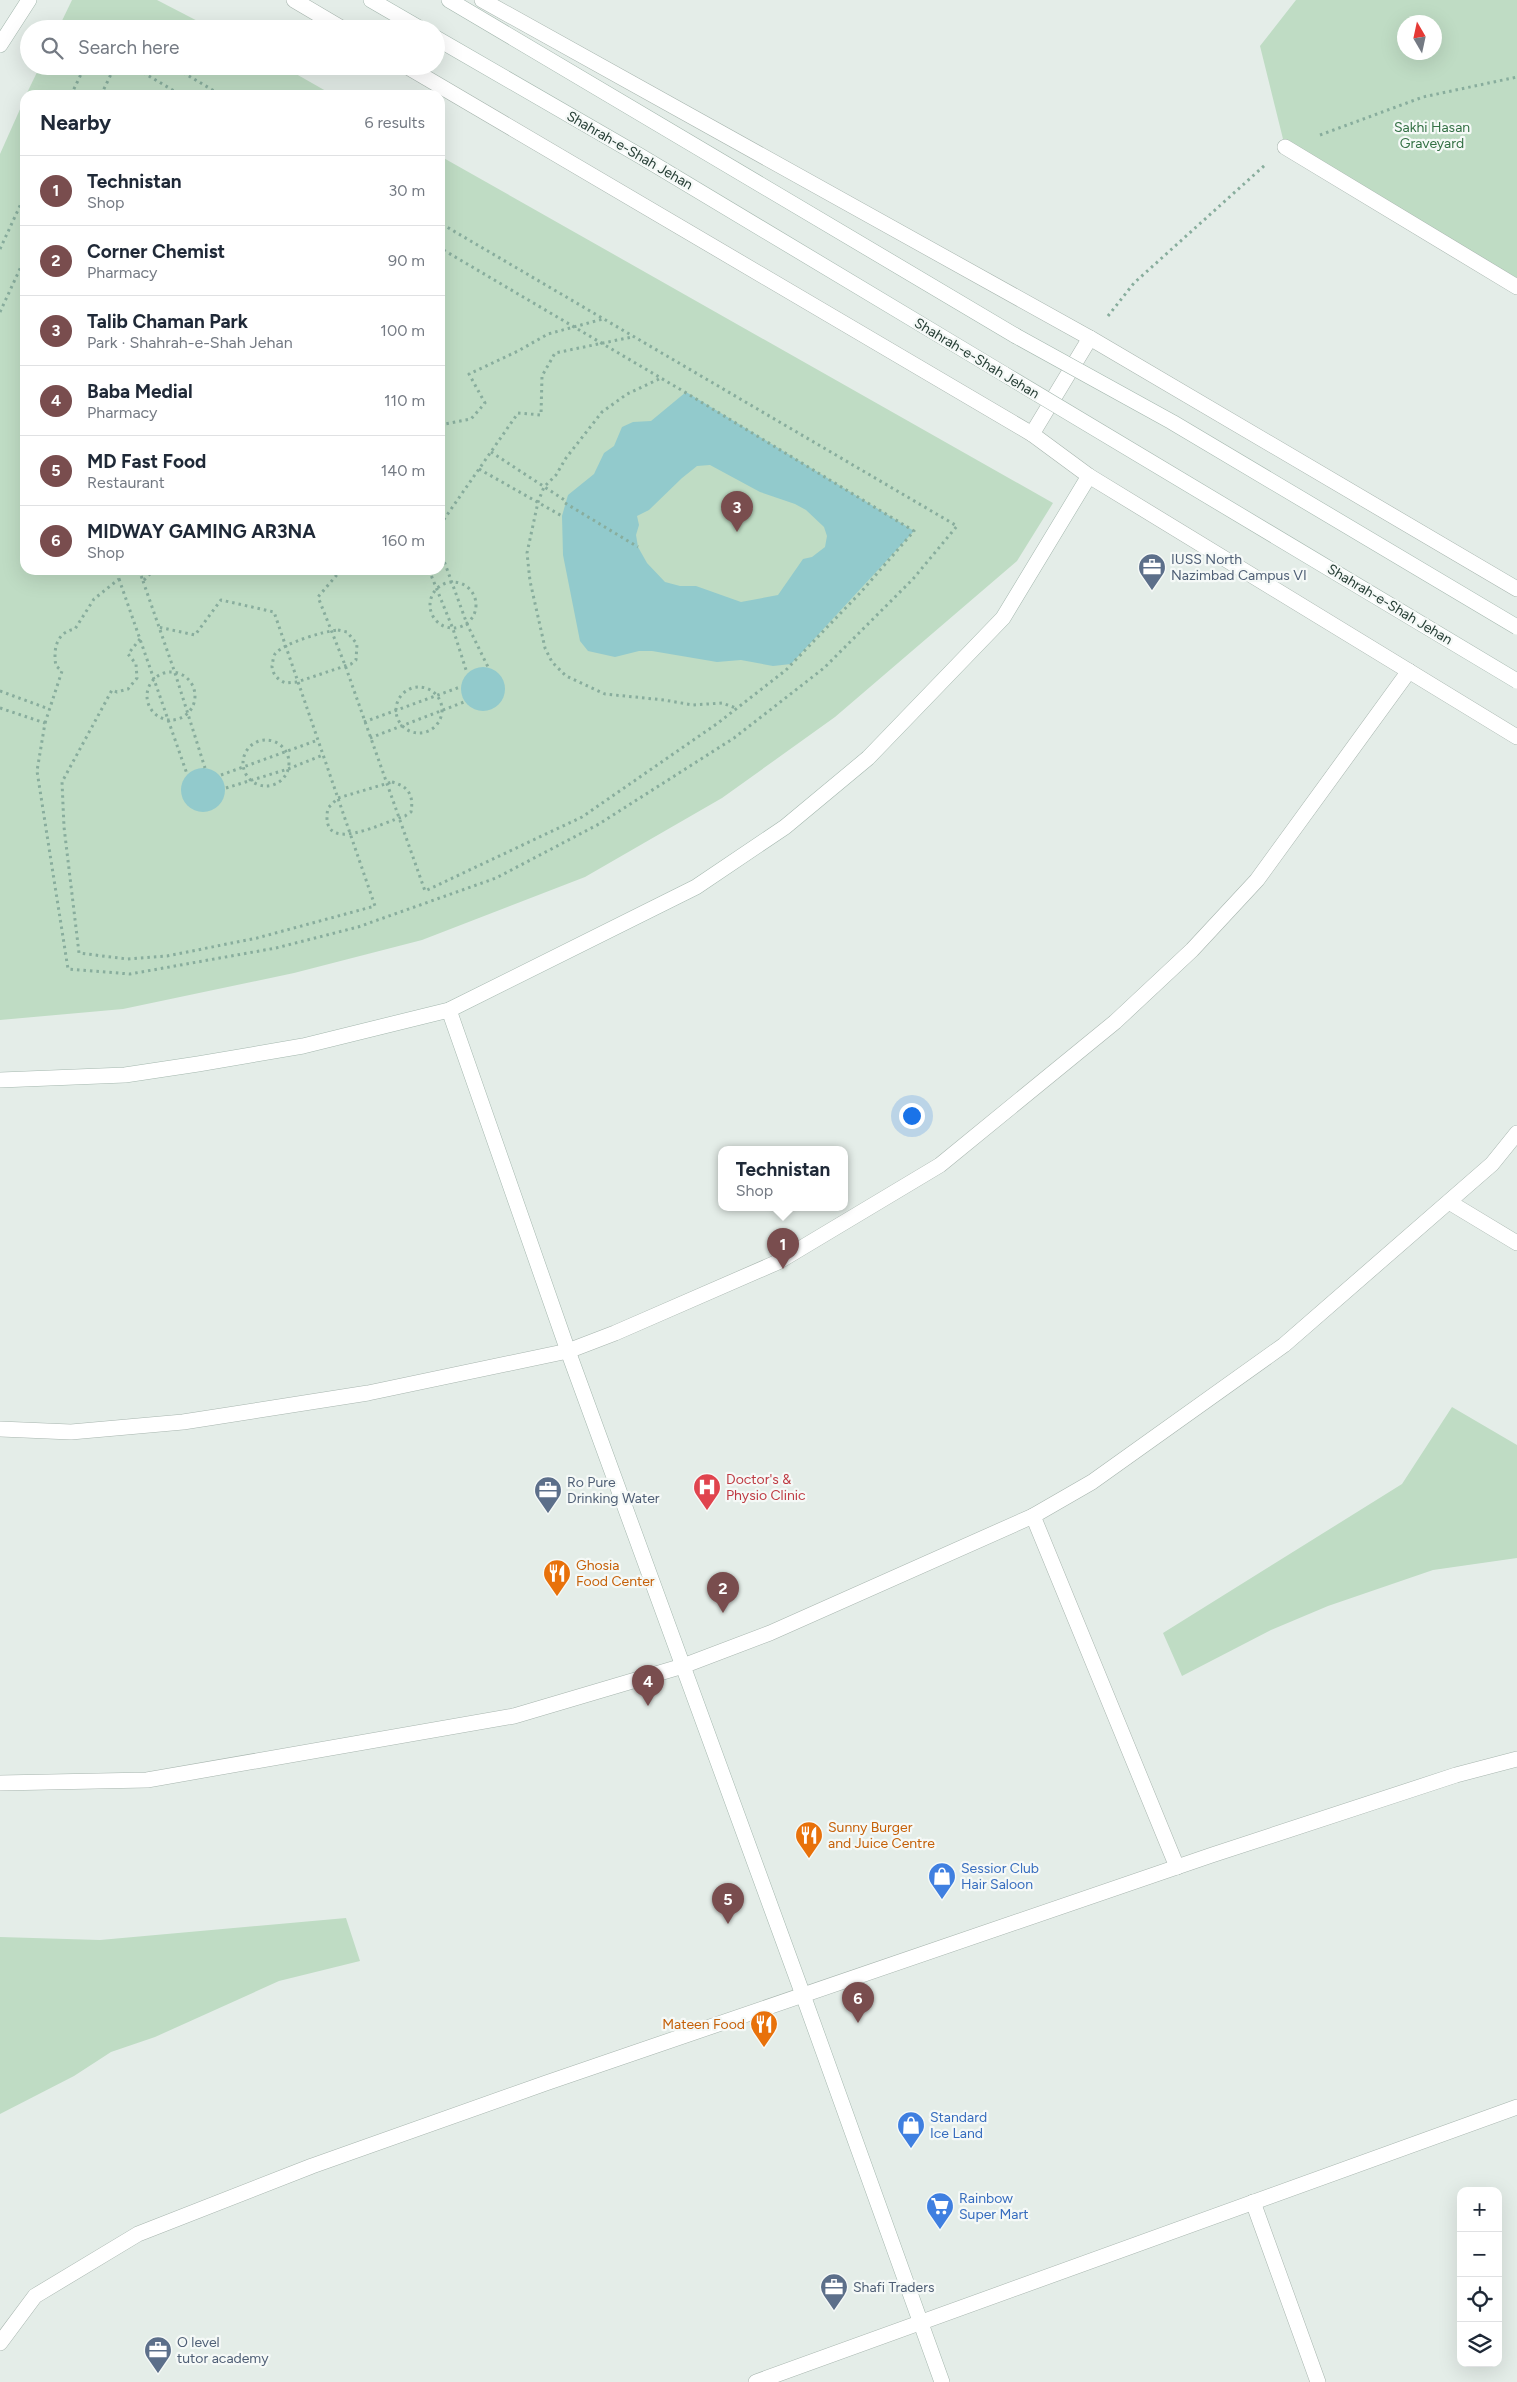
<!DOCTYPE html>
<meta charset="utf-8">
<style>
:root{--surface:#fff;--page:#f6f6f7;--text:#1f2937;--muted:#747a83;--line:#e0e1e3;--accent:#794d4e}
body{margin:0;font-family:Figtree,sans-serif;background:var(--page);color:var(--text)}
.controls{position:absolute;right:15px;bottom:15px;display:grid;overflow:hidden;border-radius:10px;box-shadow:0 5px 20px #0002}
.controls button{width:45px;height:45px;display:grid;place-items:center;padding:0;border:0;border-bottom:1px solid var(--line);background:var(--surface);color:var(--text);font:25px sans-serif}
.compass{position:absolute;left:1397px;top:15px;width:45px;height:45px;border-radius:50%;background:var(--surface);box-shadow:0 5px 20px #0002;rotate:351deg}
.you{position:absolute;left:911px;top:1115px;width:18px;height:18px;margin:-12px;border:4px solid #fff;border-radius:50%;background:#1a73e8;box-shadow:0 0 0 8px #1a73e833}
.badge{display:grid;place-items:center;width:32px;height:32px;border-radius:50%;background:var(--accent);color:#fff;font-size:16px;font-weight:700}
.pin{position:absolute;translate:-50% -41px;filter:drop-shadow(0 1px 2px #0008)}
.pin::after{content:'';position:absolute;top:26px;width:18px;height:15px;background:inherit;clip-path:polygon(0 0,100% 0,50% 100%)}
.popup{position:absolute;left:718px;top:1146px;width:130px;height:65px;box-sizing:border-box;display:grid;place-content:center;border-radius:10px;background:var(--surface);filter:drop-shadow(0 1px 4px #0005);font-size:16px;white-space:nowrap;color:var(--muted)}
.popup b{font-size:19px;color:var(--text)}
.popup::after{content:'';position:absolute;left:50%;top:100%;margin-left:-10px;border:10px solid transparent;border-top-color:var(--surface)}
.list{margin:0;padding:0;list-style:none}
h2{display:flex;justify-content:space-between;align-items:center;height:65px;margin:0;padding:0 20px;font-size:21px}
h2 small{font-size:16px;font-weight:400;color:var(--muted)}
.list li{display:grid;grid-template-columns:32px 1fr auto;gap:15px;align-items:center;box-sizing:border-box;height:70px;padding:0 20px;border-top:1px solid var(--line)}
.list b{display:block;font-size:19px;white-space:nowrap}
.list p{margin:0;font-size:16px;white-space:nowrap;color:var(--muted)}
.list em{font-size:16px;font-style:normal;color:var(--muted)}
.icon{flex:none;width:28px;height:28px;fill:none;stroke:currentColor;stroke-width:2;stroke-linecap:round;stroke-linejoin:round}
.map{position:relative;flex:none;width:1517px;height:2382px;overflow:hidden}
.search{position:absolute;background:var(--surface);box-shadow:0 5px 20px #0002;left:20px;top:20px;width:425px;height:55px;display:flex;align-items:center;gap:12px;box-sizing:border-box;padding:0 18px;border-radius:28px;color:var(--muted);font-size:19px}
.panel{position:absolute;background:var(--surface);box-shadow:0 5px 20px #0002;left:20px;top:90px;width:425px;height:485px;border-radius:15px}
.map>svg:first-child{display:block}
.green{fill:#bfdcc4;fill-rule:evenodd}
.water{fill:#92cacc;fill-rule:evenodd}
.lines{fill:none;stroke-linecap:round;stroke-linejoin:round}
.street-casing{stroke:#a7b5ae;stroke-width:16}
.secondary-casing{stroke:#a4b7ae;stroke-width:16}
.path{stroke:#88ad9d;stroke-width:3;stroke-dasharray:2.5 4;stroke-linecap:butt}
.street{stroke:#fff;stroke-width:15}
.secondary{stroke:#fff;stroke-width:15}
.secondary-bridge-casing{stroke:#a4b7ae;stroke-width:16;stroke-linecap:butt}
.secondary-bridge{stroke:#fff;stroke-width:15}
.labels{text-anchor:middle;stroke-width:4.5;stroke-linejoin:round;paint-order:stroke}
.park-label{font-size:14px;fill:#337044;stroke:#f5f9f7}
.street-label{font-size:14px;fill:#253d34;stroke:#f5f9f7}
.service-label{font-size:14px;fill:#4e5e75;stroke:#f5f9f7;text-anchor:start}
.health-label{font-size:14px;fill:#be3a42;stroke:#f5f9f7;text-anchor:start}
.food-label{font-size:14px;fill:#c56008;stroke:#f5f9f7;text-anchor:start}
.shop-label{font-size:14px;fill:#366cbe;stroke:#f5f9f7;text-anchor:start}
</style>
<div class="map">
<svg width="1517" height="2382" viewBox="0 0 1517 2382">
<rect width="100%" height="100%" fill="#e4ede8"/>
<!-- green -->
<g class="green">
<polygon points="72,0 157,0 213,29 58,29"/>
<path d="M1296 0H1517V278L1285 147 1260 46ZM1404 22H1434V52H1404Z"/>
<polygon points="40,66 282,66 333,95 26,95"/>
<polygon points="25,98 25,570 440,570 440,156 1053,503 1017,561 835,717 722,798 585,877 422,940 294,973 123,1009 0,1020 0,154"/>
<polygon points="1452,1407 1517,1445 1517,1558 1433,1570 1328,1606 1271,1630 1182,1676 1163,1633 1402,1484"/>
<polygon points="346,1918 360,1961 279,1981 155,2037 111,2052 74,2076 0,2114 0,1937 100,1940"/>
</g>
<!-- water -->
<g class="water">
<path d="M686 392 914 531 791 664 773 666 741 660 717 662 652 651H639L615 657 588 651 580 641 563 555 562 516 568 495 594 474 604 453 614 446 622 427 633 422 651 421ZM710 465 760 492 795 504 806 510 824 527 827 536 825 547 812 557 803 559 778 595 741 602 696 586H680L665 582 647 563 638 547 636 535 639 525 637 516 649 510 682 478 697 466Z"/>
<circle cx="483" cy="689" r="22"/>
<circle cx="203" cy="790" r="22"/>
</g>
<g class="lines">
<!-- street casing -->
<g class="street-casing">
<g id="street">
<polyline points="294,0 343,29"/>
<polyline points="482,0 1090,338 1517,589"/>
<polyline points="406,66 1032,434 1089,476 1517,737"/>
<polyline points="1285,147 1517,287"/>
<polyline points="1032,434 1090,338"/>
<polyline points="1449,1202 1517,1243"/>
<polyline points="0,1429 71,1432 183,1422 368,1393 568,1351 615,1333 778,1262 940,1165 1115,1022 1192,950 1257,880 1409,671"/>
<polyline points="1033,1516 1177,1867"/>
<polyline points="0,1783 147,1780 514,1716 683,1666 770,1633 1033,1516 1092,1482 1284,1345 1492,1164 1517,1133"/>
<polyline points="1253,2202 1318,2382"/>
<polyline points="0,2343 35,2296 138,2234 312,2166 546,2083 1212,1855 1456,1775 1517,1759"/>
<polyline points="756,2382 1517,2107"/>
</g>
</g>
<!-- secondary casing -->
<g class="secondary-casing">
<g id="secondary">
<polyline points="371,0 421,29"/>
<polyline points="449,0 1016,336"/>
<polyline points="436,38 642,157 1004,374"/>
<polyline points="0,45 29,0"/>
<polyline points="449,1010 568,1351 803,1995 942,2382"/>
<polyline points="0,1080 125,1075 198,1064 303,1046 449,1010 696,887 785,827 868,758 1003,618 1089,476"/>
</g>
</g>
<!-- path -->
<g class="path">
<polyline points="132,66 181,95"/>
<polyline points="172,66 221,95"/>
<polyline points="71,95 85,66"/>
<polyline points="101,95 115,66"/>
<polyline points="1320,135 1423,97 1517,77"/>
<polyline points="0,249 25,195"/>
<polyline points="0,312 25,258"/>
<polyline points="1108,316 1134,283 1265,165"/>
<polyline points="659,379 627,394 602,412 566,458 556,475 544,487 538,502 527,553 530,581 545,648 552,662 566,676 605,694 664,700 693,705 722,703 736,708"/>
<polyline points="440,425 471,419 485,403 469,374 518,351 548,334 603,319"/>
<polyline points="491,452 566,501"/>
<polyline points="479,469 562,516"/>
<polyline points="565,503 638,547"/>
<polyline points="440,525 518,413 541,415 542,376 555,353 632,337"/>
<polyline points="440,550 467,624 488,667"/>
<polyline points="139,570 143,581 154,570"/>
<polyline points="341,570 318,597 345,665 425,891 582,817 718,723 786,670 861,592 914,531 688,394 440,248"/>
<polyline points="429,570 453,629 467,673"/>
<polyline points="119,579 187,774"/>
<polyline points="143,581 175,673 205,768"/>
<circle cx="453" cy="605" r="23"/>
<path d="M338 630 347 632 357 644 356 660 351 664 297 682 286 683C279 681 272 674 272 666 273 662 273 657 275 654 283 643 325 631 338 630Z"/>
<polyline points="140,639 128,654 136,664 137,678 128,689 117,692 112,690 62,782 64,827 79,953 127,959 167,956 257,938 375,906 274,612 221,600 195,635 158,627"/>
<circle cx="171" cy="696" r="24"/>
<circle cx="419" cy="710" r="23"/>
<polyline points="0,691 49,709"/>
<polyline points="0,708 45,723 37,771 68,969 130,974 276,948 358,927 496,878 599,824 734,738 824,668 913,579 957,526 440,223"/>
<polyline points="364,722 460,687"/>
<path d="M45 723 62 671 56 666C53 650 56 632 75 629L94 599 119 579 116 570"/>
<polyline points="370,738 464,702"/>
<circle cx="266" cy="763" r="23"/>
<polyline points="221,775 318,740"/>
<path d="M392 782C408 786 414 795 411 812L405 816C383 822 318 858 328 808L338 798Z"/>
<polyline points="226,788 288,769 323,755"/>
</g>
<!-- street -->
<use href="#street" class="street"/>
<!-- secondary -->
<use href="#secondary" class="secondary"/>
<!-- secondary-bridge casing -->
<g class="secondary-bridge-casing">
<g id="secondary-bridge">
<polyline points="1016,336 1172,422 1517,627"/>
<polyline points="1004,374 1517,681"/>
</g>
</g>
<!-- secondary-bridge -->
<use href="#secondary-bridge" class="secondary-bridge"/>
</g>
<!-- icons -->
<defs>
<g id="office-pin" transform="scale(1.4375)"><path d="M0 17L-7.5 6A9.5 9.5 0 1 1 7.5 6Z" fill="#5c6f8a" stroke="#f5f9f7"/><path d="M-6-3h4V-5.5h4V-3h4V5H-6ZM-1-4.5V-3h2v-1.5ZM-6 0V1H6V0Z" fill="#fff"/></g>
<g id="hospital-pin" transform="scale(1.4375)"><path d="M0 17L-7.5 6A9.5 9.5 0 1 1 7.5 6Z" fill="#e0444e" stroke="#f5f9f7"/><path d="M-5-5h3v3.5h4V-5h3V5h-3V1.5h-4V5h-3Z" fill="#fff"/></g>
<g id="restaurant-pin" transform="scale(1.4375)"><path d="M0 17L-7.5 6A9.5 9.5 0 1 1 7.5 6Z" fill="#e8710a" stroke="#f5f9f7"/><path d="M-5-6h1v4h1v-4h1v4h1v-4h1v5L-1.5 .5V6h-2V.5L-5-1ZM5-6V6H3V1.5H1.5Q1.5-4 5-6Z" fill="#fff"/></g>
<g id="shop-pin" transform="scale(1.4375)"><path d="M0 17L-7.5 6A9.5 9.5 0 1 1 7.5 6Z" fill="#3f7fe0" stroke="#f5f9f7"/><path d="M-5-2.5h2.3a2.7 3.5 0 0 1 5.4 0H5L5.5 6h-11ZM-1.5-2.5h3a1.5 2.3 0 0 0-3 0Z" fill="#fff"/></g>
<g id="supermarket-pin" transform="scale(1.4375)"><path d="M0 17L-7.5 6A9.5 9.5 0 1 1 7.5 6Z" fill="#3f7fe0" stroke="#f5f9f7"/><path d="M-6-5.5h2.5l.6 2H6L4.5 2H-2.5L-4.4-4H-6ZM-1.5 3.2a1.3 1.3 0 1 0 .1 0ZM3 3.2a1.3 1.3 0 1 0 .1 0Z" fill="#fff"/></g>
</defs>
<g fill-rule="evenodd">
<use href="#office-pin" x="1152" y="567"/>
<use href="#hospital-pin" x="707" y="1487"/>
<use href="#office-pin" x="548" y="1490"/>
<use href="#restaurant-pin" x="557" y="1573"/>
<use href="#restaurant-pin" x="809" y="1835"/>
<use href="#shop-pin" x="942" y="1876"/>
<use href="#restaurant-pin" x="764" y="2024"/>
<use href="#shop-pin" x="911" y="2125"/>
<use href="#supermarket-pin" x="940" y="2206"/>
<use href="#office-pin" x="834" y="2287"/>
<use href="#office-pin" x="158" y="2350"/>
</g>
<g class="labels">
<!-- park labels -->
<g class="park-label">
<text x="1432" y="132">Sakhi Hasan<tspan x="1432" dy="16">Graveyard</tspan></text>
</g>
<!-- street labels -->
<g class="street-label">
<text transform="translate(630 150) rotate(30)" y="5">Shahrah-e-Shah Jehan</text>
<text transform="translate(977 358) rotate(31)" y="5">Shahrah-e-Shah Jehan</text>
<text transform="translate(1390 604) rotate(31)" y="5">Shahrah-e-Shah Jehan</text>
</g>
<!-- service labels -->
<g class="service-label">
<text x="1171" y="564">IUSS North<tspan x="1171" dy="16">Nazimbad Campus VI</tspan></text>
<text x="567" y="1487">Ro Pure<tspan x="567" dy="16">Drinking Water</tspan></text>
<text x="853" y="2292">Shafi Traders</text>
<text x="177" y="2347">O level<tspan x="177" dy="16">tutor academy</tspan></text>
</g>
<!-- health labels -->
<g class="health-label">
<text x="726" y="1484">Doctor's &amp;<tspan x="726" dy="16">Physio Clinic</tspan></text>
</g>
<!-- food labels -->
<g class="food-label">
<text x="576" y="1570">Ghosia<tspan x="576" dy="16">Food Center</tspan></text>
<text x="828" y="1832">Sunny Burger<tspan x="828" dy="16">and Juice Centre</tspan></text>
<text x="745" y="2029" text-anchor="end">Mateen Food</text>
</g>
<!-- shop labels -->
<g class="shop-label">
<text x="961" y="1873">Sessior Club<tspan x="961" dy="16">Hair Saloon</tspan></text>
<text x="930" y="2122">Standard<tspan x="930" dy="16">Ice Land</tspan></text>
<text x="959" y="2203">Rainbow<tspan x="959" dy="16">Super Mart</tspan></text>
</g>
</g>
</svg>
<div class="controls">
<button>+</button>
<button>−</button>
<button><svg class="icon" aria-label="locate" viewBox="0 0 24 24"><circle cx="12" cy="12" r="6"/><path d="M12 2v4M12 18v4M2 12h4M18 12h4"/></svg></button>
<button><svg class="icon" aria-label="layers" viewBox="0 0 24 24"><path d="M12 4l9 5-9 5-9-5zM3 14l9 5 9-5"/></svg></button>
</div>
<svg class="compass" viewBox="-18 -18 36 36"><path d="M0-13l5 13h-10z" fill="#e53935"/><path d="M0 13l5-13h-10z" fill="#747a83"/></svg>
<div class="you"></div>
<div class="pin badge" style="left:783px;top:1269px">1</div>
<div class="popup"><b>Technistan</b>Shop</div>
<div class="pin badge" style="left:723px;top:1613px">2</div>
<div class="pin badge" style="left:737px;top:532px">3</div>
<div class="pin badge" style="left:648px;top:1706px">4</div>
<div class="pin badge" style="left:728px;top:1924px">5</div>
<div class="pin badge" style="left:858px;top:2023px">6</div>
<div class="search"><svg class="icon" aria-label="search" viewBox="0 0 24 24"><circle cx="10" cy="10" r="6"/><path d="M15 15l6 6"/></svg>Search here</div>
<section class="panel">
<h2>Nearby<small>6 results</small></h2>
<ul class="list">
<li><span class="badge">1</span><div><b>Technistan</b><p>Shop</p></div><em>30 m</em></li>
<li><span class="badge">2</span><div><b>Corner Chemist</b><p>Pharmacy</p></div><em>90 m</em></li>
<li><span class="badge">3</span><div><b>Talib Chaman Park</b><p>Park · Shahrah-e-Shah Jehan</p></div><em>100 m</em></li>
<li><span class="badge">4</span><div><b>Baba Medial</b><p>Pharmacy</p></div><em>110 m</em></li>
<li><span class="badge">5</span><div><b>MD Fast Food</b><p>Restaurant</p></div><em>140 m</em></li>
<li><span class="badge">6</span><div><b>MIDWAY GAMING AR3NA</b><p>Shop</p></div><em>160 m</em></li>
</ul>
</section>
</div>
